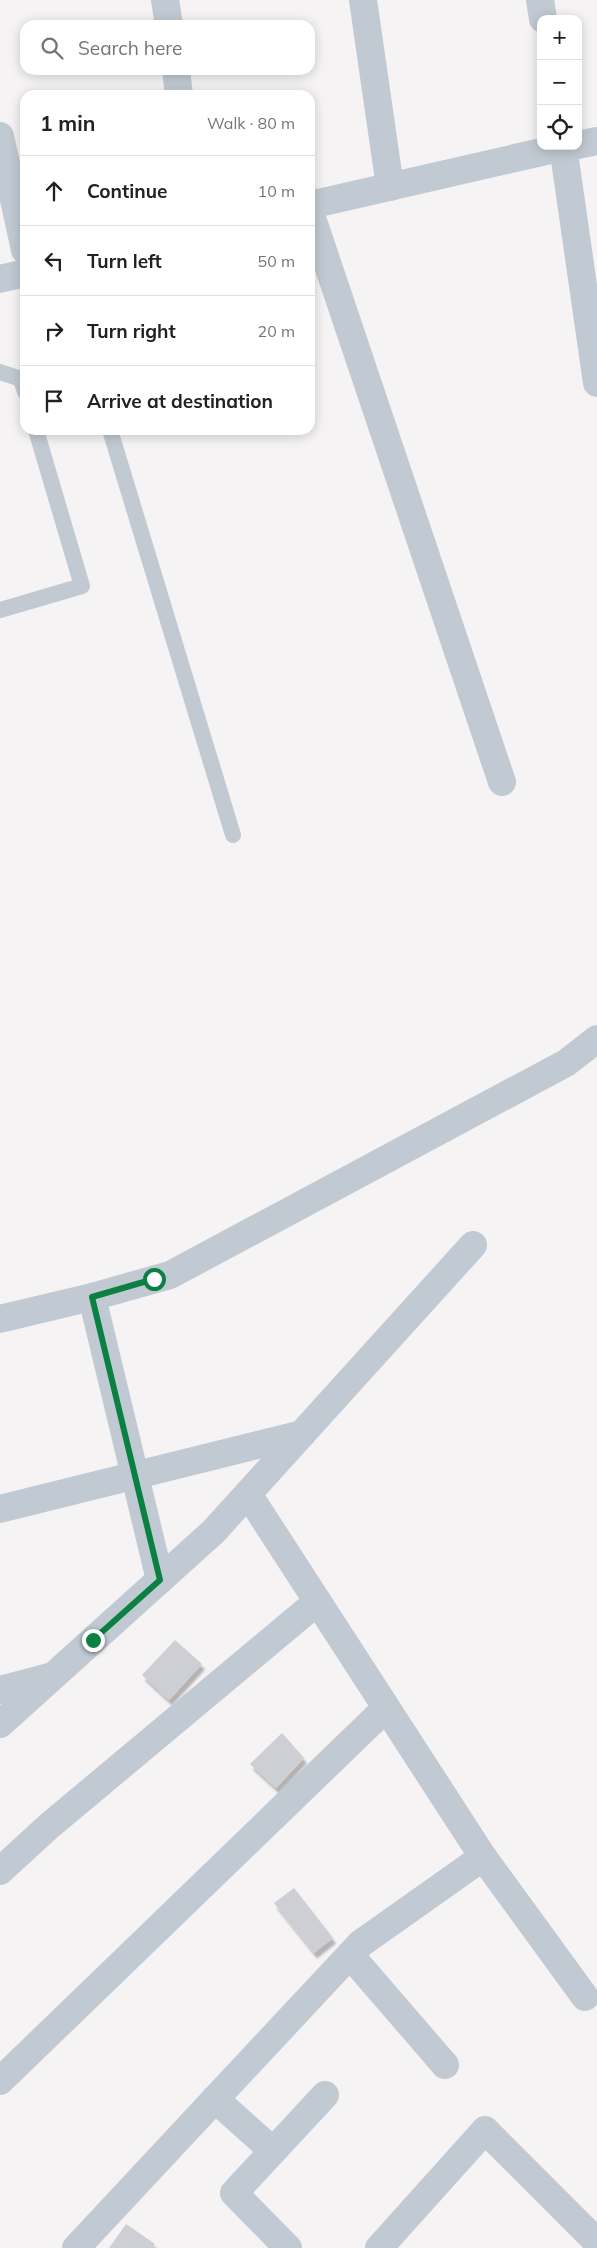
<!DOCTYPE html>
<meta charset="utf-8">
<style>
:root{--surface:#fff;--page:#f6f6f6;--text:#202124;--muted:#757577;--line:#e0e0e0}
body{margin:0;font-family:Mulish,sans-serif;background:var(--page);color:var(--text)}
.controls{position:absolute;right:15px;top:15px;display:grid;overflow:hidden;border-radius:10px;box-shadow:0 2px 12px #0003}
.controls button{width:45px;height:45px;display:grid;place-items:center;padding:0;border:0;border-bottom:1px solid var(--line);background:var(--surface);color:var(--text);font:25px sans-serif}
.stop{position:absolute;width:15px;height:15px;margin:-11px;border:4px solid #0b8043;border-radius:50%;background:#fff}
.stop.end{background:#0b8043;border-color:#fff;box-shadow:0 1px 5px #0008}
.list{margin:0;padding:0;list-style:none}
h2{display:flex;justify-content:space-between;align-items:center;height:65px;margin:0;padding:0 20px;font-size:21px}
h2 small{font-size:16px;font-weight:400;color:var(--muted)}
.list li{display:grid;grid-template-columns:32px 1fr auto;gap:15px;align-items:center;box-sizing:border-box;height:70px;padding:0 20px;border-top:1px solid var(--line)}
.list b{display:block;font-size:19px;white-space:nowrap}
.list em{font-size:16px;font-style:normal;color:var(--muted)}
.icon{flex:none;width:28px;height:28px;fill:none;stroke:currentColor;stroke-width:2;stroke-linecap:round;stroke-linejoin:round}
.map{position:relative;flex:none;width:597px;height:2248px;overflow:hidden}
.search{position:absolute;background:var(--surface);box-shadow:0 2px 12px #0003;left:20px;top:20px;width:295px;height:55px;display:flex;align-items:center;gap:12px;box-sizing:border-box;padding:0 18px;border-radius:15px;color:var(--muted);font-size:19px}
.panel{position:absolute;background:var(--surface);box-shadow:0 2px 12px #0003;left:20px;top:90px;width:295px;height:345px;border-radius:15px}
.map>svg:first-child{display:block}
.building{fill:#cdcfd5;filter:url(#shadow)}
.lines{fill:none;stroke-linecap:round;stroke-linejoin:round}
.service{stroke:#c1cad2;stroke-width:16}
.minor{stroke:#c1cad2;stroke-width:28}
.tertiary{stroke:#c1cad2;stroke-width:28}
.route{stroke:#0b8043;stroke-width:6}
</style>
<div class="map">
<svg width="597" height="2248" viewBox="0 0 597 2248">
<defs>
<filter id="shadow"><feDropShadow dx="3" dy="5.5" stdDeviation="1" flood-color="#0004"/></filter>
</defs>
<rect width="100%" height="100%" fill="#f5f3f3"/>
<!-- building -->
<g class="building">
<polygon points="175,1640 202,1664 169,1700 142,1675"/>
<polygon points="282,1733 304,1758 276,1788 250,1764"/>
<polygon points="294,1888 333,1938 314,1953 274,1903"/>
<polygon points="126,2224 155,2244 152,2248 109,2248"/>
</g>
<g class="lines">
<!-- service -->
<g class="service">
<polyline points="0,372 21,379 25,392"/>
<polyline points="110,430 233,835"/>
<polyline points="0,610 82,586 36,430"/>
</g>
<!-- minor -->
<g class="minor">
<polyline points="165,0 169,25"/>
<polyline points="363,0 390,187"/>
<polyline points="540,0 543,19"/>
<polyline points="176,70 179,95"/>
<polyline points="0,136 25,250"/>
<polyline points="578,145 597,141"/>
<polyline points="563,146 597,383"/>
<polyline points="310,205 568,146"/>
<polyline points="310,212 502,782"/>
<polyline points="0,279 25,273"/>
<polyline points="92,1297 160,1580"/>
<polyline points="248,1494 483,1857 585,1997"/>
<polyline points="0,1509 302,1434"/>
<polyline points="0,1690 49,1677"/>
<polyline points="0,1724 214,1531 473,1245"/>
<polyline points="0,1871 49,1826 317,1602"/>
<polyline points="350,1955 445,2065"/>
<polyline points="0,2081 386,1708"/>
<polyline points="215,2099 273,2151"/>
<polyline points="76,2248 360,1944 483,1857"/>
<polyline points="288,2248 234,2193 325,2095"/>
<polyline points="379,2248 485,2130 597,2242"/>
</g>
<!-- tertiary -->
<polyline class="tertiary" points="0,1319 92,1297 170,1275 566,1063 597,1039"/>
</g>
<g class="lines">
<!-- route -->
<polyline class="route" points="93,1640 160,1580 92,1297 154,1279"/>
</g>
</svg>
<div class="controls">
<button>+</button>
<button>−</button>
<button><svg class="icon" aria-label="locate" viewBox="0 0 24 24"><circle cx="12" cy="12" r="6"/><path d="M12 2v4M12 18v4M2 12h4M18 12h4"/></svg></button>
</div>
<div class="stop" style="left:154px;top:1279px"></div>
<div class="stop end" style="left:93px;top:1640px"></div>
<div class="search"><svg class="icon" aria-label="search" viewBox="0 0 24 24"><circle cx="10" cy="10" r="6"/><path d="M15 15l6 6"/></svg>Search here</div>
<section class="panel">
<h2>1 min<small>Walk · 80 m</small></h2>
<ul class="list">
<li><svg class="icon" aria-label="ahead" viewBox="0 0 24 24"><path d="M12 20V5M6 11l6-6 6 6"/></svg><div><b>Continue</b></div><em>10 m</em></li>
<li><svg class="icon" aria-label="left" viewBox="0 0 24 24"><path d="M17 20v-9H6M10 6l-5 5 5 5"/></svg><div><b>Turn left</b></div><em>50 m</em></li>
<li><svg class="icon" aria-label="right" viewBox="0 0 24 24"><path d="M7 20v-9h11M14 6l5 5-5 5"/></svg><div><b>Turn right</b></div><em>20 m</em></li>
<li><svg class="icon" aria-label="arrive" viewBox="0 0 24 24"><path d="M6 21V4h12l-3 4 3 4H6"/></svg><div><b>Arrive at destination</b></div></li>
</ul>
</section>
</div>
